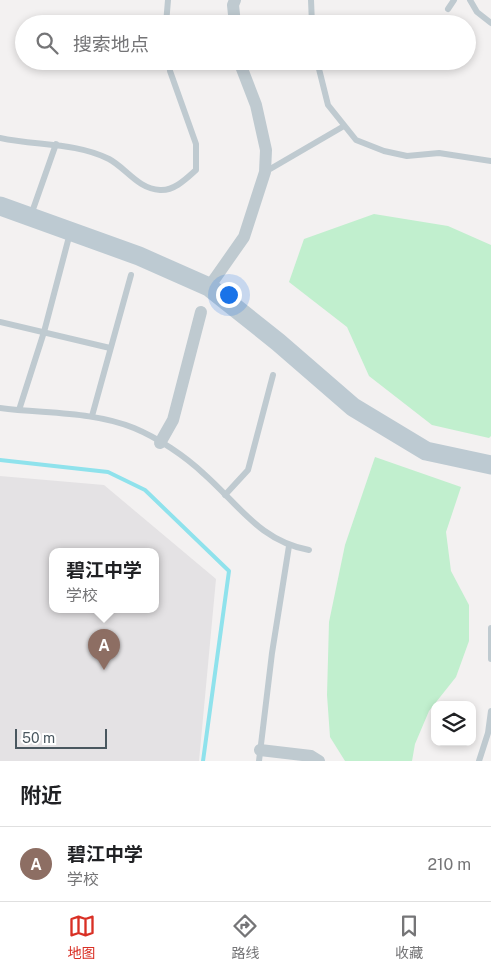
<!DOCTYPE html>
<html lang="zh">
<meta charset="utf-8">
<style>
:root{--surface:#fff;--page:#f2f2f2;--text:#202124;--muted:#757577;--line:#e0e0e0;--accent:#d93025}
body{margin:0;font-family:"Public Sans","Noto Sans SC",sans-serif;background:var(--page);color:var(--text)}
.controls{position:absolute;right:15px;bottom:15px;display:grid;overflow:hidden;border-radius:10px;box-shadow:0 2px 8px #0003}
.controls button{width:45px;height:45px;display:grid;place-items:center;padding:0;border:0;border-bottom:1px solid var(--line);background:var(--surface);color:var(--text);font:25px sans-serif}
.scale{position:absolute;left:15px;bottom:12px;width:92px;box-sizing:border-box;padding-left:5px;border:2px solid #49575f;border-top:0;font-size:14px;line-height:18px;white-space:nowrap;color:#49575f;-webkit-text-stroke:4px #fff;paint-order:stroke}
.you{position:absolute;left:228px;top:294px;width:18px;height:18px;margin:-12px;border:4px solid #fff;border-radius:50%;background:#1a73e8;box-shadow:0 0 0 8px #1a73e833}
.badge{display:grid;place-items:center;width:32px;height:32px;border-radius:50%;background:var(--accent);color:#fff;font-size:16px;font-weight:700}
.pin{position:absolute;translate:-50% -41px;filter:drop-shadow(0 1px 2px #0008)}
.pin::after{content:'';position:absolute;top:26px;width:18px;height:15px;background:inherit;clip-path:polygon(0 0,100% 0,50% 100%)}
.popup{position:absolute;left:49px;top:548px;width:110px;height:65px;box-sizing:border-box;display:grid;place-content:center;border-radius:10px;background:var(--surface);filter:drop-shadow(0 1px 4px #0005);font-size:16px;white-space:nowrap;color:var(--muted)}
.popup b{font-size:19px;color:var(--text)}
.popup::after{content:'';position:absolute;left:50%;top:100%;margin-left:-10px;border:10px solid transparent;border-top-color:var(--surface)}
.list{margin:0;padding:0;list-style:none}
h2{display:flex;justify-content:space-between;align-items:center;height:65px;margin:0;padding:0 20px;font-size:21px}
h2 small{font-size:16px;font-weight:400;color:var(--muted)}
.list li{display:grid;grid-template-columns:32px 1fr auto;gap:15px;align-items:center;box-sizing:border-box;height:75px;padding:0 20px;border-top:1px solid var(--line)}
.list b{display:block;font-size:19px;white-space:nowrap}
.list p{margin:0;font-size:16px;white-space:nowrap;color:var(--muted)}
.list em{font-size:16px;font-style:normal;color:var(--muted)}
.icon{flex:none;width:28px;height:28px;fill:none;stroke:currentColor;stroke-width:2;stroke-linecap:round;stroke-linejoin:round}
.map{position:relative;flex:none;width:491px;height:761px;overflow:hidden}
.search{position:absolute;background:var(--surface);box-shadow:0 2px 8px #0003;left:15px;right:15px;top:15px;height:55px;display:flex;align-items:center;gap:12px;box-sizing:border-box;padding:0 18px;border-radius:28px;color:var(--muted);font-size:19px}
.sheet{height:140px;background:var(--surface)}
nav{display:flex;justify-content:space-around;align-items:center;box-sizing:border-box;height:70px;border-top:1px solid var(--line);background:var(--surface);font-size:14px;color:var(--muted)}
nav a{display:grid;justify-items:center;gap:2px}
nav .on{color:var(--accent)}
.map>svg:first-child{display:block}
.education{fill:#e4e2e4;fill-rule:evenodd}
.green{fill:#c1efce}
.lines{fill:none;stroke-linecap:round;stroke-linejoin:round}
.stream{stroke:#8fe2ec;stroke-width:4}
.lane{stroke:#bfcad0;stroke-width:6}
.street{stroke:#bfcad0;stroke-width:12}
.secondary{stroke:#bdcad2;stroke-width:19}
</style>
<div class="map">
<svg width="491" height="761" viewBox="0 0 491 761">
<rect width="100%" height="100%" fill="#f3f1f1"/>
<!-- education -->
<path class="education" d="M0 476 104 485 216 579 199 761H0ZM53 551H155V609H53Z"/>
<!-- green -->
<g class="green">
<polygon points="374,214 448,226 491,245 491,436 489,438 432,425 369,376 347,327 289,282 304,239"/>
<polygon points="375,457 461,487 446,532 451,571 469,605 469,641 456,677 429,711 415,744 412,761 345,761 330,737 327,695 329,622 345,545"/>
</g>
<g class="lines">
<!-- stream -->
<polyline class="stream" points="0,460 108,472 145,490 229,571 203,761"/>
<!-- lane -->
<g class="lane">
<polyline points="311,0 312,24"/>
<polyline points="470,0 477,12 491,23"/>
<polyline points="448,9 454,0"/>
<polyline points="166,24 168,0"/>
<polyline points="317,61 328,105 356,140 384,151 407,156 439,153 491,161"/>
<path d="M0 138C35 146 75 142 109 159 126 168 138 189 160 190 174 191 186 179 196 170V144L170 71 169 61"/>
<polyline points="265,172 344,126"/>
<polyline points="31,215 56,144"/>
<polyline points="0,322 110,348"/>
<path d="M0 408C45 414 92 411 134 428 158 438 185 456 204 474 239 505 260 541 309 550"/>
<polyline points="19,410 44,332 70,233"/>
<polyline points="92,416 131,275"/>
<polyline points="225,495 248,470 273,375"/>
<polyline points="491,628 491,659"/>
<polyline points="259,761 272,653 289,546"/>
<polyline points="479,761 488,733 491,711"/>
</g>
<!-- street -->
<g class="street">
<polyline points="235,0 233,5 235,24"/>
<polyline points="209,287 244,237 265,172 266,150 256,105 239,61"/>
<polyline points="160,443 173,420 201,312"/>
<polyline points="260,750 311,756 319,761"/>
</g>
<!-- secondary -->
<polyline class="secondary" points="0,206 139,256 209,287 278,342 353,407 426,451 491,465"/>
</g>
</svg>
<div class="controls">
<button><svg class="icon" aria-label="layers" viewBox="0 0 24 24"><path d="M12 4l9 5-9 5-9-5zM3 14l9 5 9-5"/></svg></button>
</div>
<div class="scale">50 m</div>
<div class="you"></div>
<div class="pin badge" style="left:104px;top:670px;background:#8d6e63">A</div>
<div class="popup"><b>碧江中学</b>学校</div>
<div class="search"><svg class="icon" aria-label="search" viewBox="0 0 24 24"><circle cx="10" cy="10" r="6"/><path d="M15 15l6 6"/></svg>搜索地点</div>
</div>
<section class="sheet">
<h2>附近<small></small></h2>
<ul class="list">
<li><span class="badge" style="background:#8d6e63">A</span><div><b>碧江中学</b><p>学校</p></div><em>210 m</em></li>
</ul>
</section>
<nav>
<a class="on"><svg class="icon" aria-label="map" viewBox="0 0 24 24"><path d="M3 6l6-2 6 2 6-2v14l-6 2-6-2-6 2zM9 4v14M15 6v14"/></svg>地图</a>
<a><svg class="icon" aria-label="directions" viewBox="0 0 24 24"><path d="M12 3l9 9-9 9-9-9zM9 14v-3h6M13 9l2 2-2 2"/></svg>路线</a>
<a><svg class="icon" aria-label="saved" viewBox="0 0 24 24"><path d="M7 4h10v16l-5-4-5 4z"/></svg>收藏</a>
</nav>
